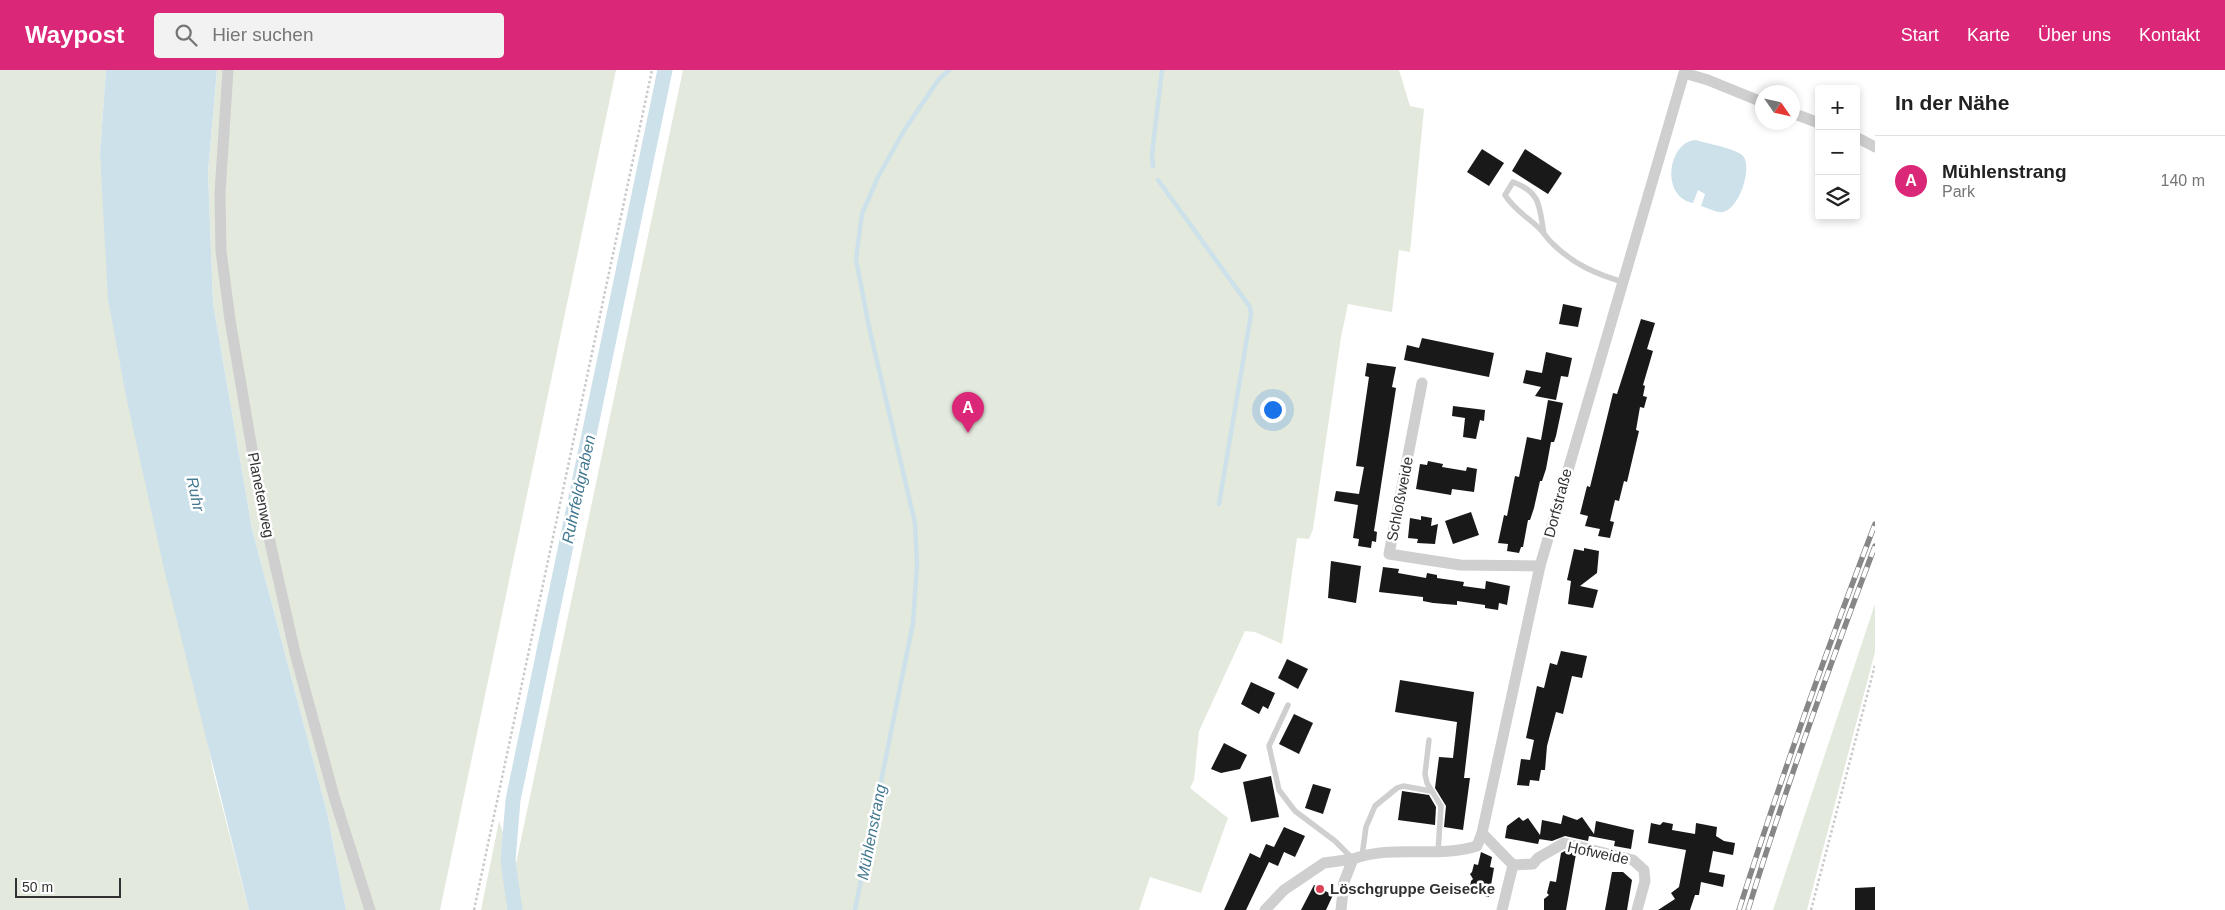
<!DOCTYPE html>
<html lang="de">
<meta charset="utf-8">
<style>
:root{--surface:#fff;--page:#f2f2f2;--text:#222;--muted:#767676;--line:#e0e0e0;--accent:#db2777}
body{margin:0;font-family:Arial,sans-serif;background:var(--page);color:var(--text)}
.controls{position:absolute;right:15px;top:15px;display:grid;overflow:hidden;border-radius:5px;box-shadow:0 2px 8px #0003}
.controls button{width:45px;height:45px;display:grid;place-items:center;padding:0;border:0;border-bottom:1px solid var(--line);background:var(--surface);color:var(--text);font:25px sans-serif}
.compass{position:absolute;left:1755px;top:15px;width:45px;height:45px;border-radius:50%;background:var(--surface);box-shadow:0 2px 8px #0003;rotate:124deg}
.scale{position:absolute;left:15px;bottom:12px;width:106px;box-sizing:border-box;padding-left:5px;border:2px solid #323232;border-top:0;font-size:14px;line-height:18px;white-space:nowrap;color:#323232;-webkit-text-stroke:4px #fff;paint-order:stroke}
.you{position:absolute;left:1272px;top:339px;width:18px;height:18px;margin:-12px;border:4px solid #fff;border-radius:50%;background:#1a73e8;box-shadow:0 0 0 8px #1a73e833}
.badge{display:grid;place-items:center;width:32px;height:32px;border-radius:50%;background:var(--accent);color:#fff;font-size:16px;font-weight:700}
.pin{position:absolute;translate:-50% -41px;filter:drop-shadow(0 1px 2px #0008)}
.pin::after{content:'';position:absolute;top:26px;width:18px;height:15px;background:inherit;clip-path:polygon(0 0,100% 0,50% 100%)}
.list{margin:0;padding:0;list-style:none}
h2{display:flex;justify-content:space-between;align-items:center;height:65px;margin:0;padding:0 20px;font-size:21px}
h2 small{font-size:16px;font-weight:400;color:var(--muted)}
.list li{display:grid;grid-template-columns:32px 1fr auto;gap:15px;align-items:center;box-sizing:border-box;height:90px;padding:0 20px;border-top:1px solid var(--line)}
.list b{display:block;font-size:19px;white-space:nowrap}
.list p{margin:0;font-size:16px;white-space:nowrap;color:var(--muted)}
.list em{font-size:16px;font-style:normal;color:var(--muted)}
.icon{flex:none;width:28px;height:28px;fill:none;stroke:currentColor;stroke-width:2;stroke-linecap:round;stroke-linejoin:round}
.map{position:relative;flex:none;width:1875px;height:840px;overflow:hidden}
header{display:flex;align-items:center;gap:30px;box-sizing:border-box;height:70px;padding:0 25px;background:var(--accent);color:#fff}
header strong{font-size:24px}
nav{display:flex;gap:28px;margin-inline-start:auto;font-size:18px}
.search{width:350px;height:45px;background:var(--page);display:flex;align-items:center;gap:12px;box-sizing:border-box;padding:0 18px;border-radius:5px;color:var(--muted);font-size:19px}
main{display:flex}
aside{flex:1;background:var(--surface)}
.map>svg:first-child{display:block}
.green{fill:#e3e9dc}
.water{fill:#cde1ea}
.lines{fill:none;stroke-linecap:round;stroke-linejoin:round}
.stream{stroke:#cde1ea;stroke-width:4.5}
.canal{stroke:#cde1ea;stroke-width:15}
.building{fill:#191919}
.path{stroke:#c9c9c9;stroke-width:2.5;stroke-dasharray:2.5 2.5;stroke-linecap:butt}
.service{stroke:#cfcfcf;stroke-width:5.5}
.minor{stroke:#cfcfcf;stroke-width:11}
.rail-casing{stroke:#878787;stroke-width:5.5}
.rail{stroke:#fff;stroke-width:4;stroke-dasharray:11;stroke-linecap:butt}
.poi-dot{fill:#dc4156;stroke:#fff;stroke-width:2}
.labels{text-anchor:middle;stroke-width:5;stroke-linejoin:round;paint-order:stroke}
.street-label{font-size:15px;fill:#323232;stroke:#fff}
.poi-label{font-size:15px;font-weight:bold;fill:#323232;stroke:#fff;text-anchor:start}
.water-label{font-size:16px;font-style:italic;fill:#437891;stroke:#fff}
</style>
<header>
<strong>Waypost</strong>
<div class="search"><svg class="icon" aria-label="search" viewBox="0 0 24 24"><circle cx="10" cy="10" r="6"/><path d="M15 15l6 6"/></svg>Hier suchen</div>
<nav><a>Start</a><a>Karte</a><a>Über uns</a><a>Kontakt</a></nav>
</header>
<main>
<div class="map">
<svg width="1875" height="840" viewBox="0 0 1875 840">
<rect width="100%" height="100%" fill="#fff"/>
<!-- green -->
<g class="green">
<polygon points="0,0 106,0 100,83 213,701 249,840 0,840"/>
<polygon points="217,0 616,0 440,840 346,840 327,742 252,459 213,233 208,102"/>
<polygon points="683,0 1399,0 1410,36 1424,39 1410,182 1399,180 1392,242 1348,234 1341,267 1313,459 1309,469 1297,468 1282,574 1255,562 1245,561 1199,661 1194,710 1190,718 1228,748 1201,823 1150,807 1139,840 481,840 499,751 515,798"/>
<polygon points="1875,534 1875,582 1807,840 1773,840"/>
</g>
<!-- water -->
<g class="water">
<polygon points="106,0 217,0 208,102 213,233 252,459 327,742 346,840 249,840 164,499 126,326 108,229 100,83"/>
<path d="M1696 70C1707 74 1736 78 1743 86 1753 98 1739 139 1723 142 1717 143 1708 138 1701 136L1705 124 1698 120 1693 133C1660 127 1668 71 1696 70Z"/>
</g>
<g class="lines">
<!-- stream -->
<g class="stream">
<polyline points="1153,96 1152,84 1162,0"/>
<polyline points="1158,110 1250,237 1251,244 1219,434"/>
<polyline points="855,840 913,553 917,494 915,453 869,257 856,189 862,144 878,107 905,59 939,9 949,0"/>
</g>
<!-- canal -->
<polyline class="canal" points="515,840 508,791 513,730 665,0"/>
</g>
<!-- building -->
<g class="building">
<polygon points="1482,79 1504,93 1489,116 1467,102"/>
<polygon points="1525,79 1562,103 1548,124 1512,101"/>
<polygon points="1563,234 1582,238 1578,257 1559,254"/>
<polygon points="1641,249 1655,253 1647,279 1653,281 1643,315 1645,316 1643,326 1647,327 1644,338 1640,337 1636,360 1639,361 1627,412 1624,411 1619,431 1615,430 1610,451 1614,452 1610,468 1598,466 1600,459 1585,456 1588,446 1580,444 1587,416 1590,417 1613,323 1617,324"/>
<polygon points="1422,268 1494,283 1489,307 1404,290 1407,275 1419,278"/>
<polygon points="1546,282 1572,288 1568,307 1561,306 1556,330 1535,326 1541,317 1523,313 1526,300 1542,303"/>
<polygon points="1367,293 1396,297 1392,317 1396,318 1374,461 1377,462 1376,472 1372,471 1371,478 1358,476 1359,469 1353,468 1358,435 1334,431 1336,421 1359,424 1364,397 1356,396 1369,307 1365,306"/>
<polygon points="1548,330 1563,333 1556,366 1554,372 1551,372 1546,399 1542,411 1540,411 1534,438 1530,450 1528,450 1523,477 1521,477 1519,483 1507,481 1508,474 1498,473 1504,445 1507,446 1515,406 1519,407 1527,367 1541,370"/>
<polygon points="1453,336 1485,340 1484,351 1480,350 1476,369 1463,367 1465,348 1452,346"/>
<polygon points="1428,391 1443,394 1442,397 1466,401 1467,397 1477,399 1474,422 1452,419 1451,425 1416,419 1420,394 1427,395"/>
<polygon points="1471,442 1479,465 1453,474 1445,451"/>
<polygon points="1421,446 1432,448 1431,456 1438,454 1435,474 1417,473 1418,469 1408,468 1410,448 1421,450"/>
<polygon points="1584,478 1599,481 1597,503 1580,516 1598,520 1593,538 1568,534 1571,511 1567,510 1574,479 1584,481"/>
<polygon points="1331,491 1361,496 1356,533 1328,528"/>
<polygon points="1383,497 1399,499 1398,503 1426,508 1427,503 1437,505 1437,508 1464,512 1463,516 1485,519 1486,511 1510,516 1507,535 1499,533 1498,540 1485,538 1485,535 1457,531 1457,535 1433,533 1423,531 1423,527 1379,522"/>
<polygon points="1561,581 1587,586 1582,608 1572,606 1563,644 1556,642 1547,676 1545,700 1541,700 1539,711 1530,710 1529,716 1517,715 1521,689 1530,690 1534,670 1526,668 1537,616 1544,618 1550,593 1557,595"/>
<polygon points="1287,589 1308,599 1298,619 1278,608"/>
<polygon points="1400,610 1474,622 1464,708 1470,708 1463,760 1444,757 1446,736 1435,718 1439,687 1453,688 1457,652 1395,642"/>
<polygon points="1251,612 1275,623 1268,639 1263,636 1259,644 1241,634"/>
<polygon points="1294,644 1313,653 1299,684 1279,674"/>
<polygon points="1224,673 1247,685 1240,699 1221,703 1211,699"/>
<polygon points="1271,706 1279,747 1251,752 1243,712"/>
<polygon points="1313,714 1331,719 1323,744 1305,738"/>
<polygon points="1402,721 1429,725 1436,737 1435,755 1398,750"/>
<polygon points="1563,745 1577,750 1582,747 1594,764 1596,751 1634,760 1631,779 1614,776 1615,771 1589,766 1588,771 1565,766 1552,771 1539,769 1540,767 1538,774 1505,768 1507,756 1519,747 1523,751 1528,748 1540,765 1542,750 1561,754"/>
<polygon points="1663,752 1673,754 1672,760 1695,764 1696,753 1717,757 1716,766 1724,771 1735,773 1733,785 1713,781 1709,802 1725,805 1723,817 1701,812 1699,825 1695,825 1690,840 1658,840 1675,829 1671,823 1679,817 1686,780 1648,773 1651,753 1660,755"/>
<polygon points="1284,757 1305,766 1295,787 1284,782 1278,796 1269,792 1246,840 1224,840 1250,783 1260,788 1266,774 1274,777"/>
<polygon points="1565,781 1576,784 1566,840 1544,840 1544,829 1549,825 1547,823 1550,811 1556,812 1561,783"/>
<polygon points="1481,782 1492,787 1490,797 1494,798 1489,827 1469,823 1471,811 1473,809 1470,804 1472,802 1474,794 1478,795"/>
<polygon points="1612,802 1623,802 1632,810 1627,840 1605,840"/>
<polygon points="1314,815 1333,825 1326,840 1301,840"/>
<polygon points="1875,817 1875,840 1855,840 1855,818"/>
</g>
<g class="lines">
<!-- path -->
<g class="path">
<polyline points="474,840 652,0"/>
<polyline points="1811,840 1875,595"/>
</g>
<!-- service -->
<g class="service">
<path d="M1544 164C1539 137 1542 123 1513 112L1505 125C1515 141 1527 146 1540 159 1545 164 1548 170 1553 174 1573 194 1596 204 1623 212"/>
<polyline points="1288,635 1269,676 1279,720 1295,741 1335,771 1352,788"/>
<polyline points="1429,670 1425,704 1427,713 1441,736 1438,782"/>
<polyline points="1362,786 1366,757 1375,736 1397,718 1403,716 1431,721"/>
</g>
<!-- minor -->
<g class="minor">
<polyline points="228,0 220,123 221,181 230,250 261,432 295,583 335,730 370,840"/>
<polyline points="1792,43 1819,53"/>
<polyline points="1856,67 1875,77"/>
<polyline points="1422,313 1389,484 1460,495 1540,496"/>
<polyline points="1482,763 1513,795 1533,794 1538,788 1564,773 1633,790 1644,800 1645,811 1637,840"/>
<polyline points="1265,840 1284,820 1324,793 1353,789"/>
<path d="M1341 840 1344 812 1353 789C1394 774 1436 789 1477 776L1482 763 1540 496 1684 3 1708 10 1762 32"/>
<polyline points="1502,840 1513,795"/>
</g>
<!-- rail casing -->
<g class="rail-casing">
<g id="rail">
<path d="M1739 840C1780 710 1826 582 1875 454"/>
<path d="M1748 840C1786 717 1829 597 1875 476"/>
</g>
</g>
<!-- rail -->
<use href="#rail" class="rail"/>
</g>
<!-- markers -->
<circle class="poi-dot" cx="1320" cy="819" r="5"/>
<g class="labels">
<!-- street labels -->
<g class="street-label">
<text transform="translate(261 425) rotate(79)" y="5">Planetenweg</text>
<text transform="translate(1400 429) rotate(-79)" y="5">Schloßweide</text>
<text transform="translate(1558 433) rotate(-75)" y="5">Dorfstraße</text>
<text transform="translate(1598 783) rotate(12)" y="5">Hofweide</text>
</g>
<!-- poi labels -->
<g class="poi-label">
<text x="1330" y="824">Löschgruppe Geisecke</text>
</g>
<!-- water labels -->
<g class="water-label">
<text transform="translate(578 419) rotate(-78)" y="6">Ruhrfeldgraben</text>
<text transform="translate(196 424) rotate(78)" y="6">Ruhr</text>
<text transform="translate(871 762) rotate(-79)" y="6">Mühlenstrang</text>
</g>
</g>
</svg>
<div class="controls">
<button>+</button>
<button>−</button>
<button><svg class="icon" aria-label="layers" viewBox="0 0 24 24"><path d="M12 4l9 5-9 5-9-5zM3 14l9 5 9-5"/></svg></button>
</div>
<svg class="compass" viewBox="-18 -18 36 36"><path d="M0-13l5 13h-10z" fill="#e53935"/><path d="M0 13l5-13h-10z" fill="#767676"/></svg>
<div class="scale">50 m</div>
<div class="you"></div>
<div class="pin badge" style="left:968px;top:363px">A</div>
</div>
<aside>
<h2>In der Nähe<small></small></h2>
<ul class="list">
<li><span class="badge">A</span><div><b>Mühlenstrang</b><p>Park</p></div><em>140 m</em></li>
</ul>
</aside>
</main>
